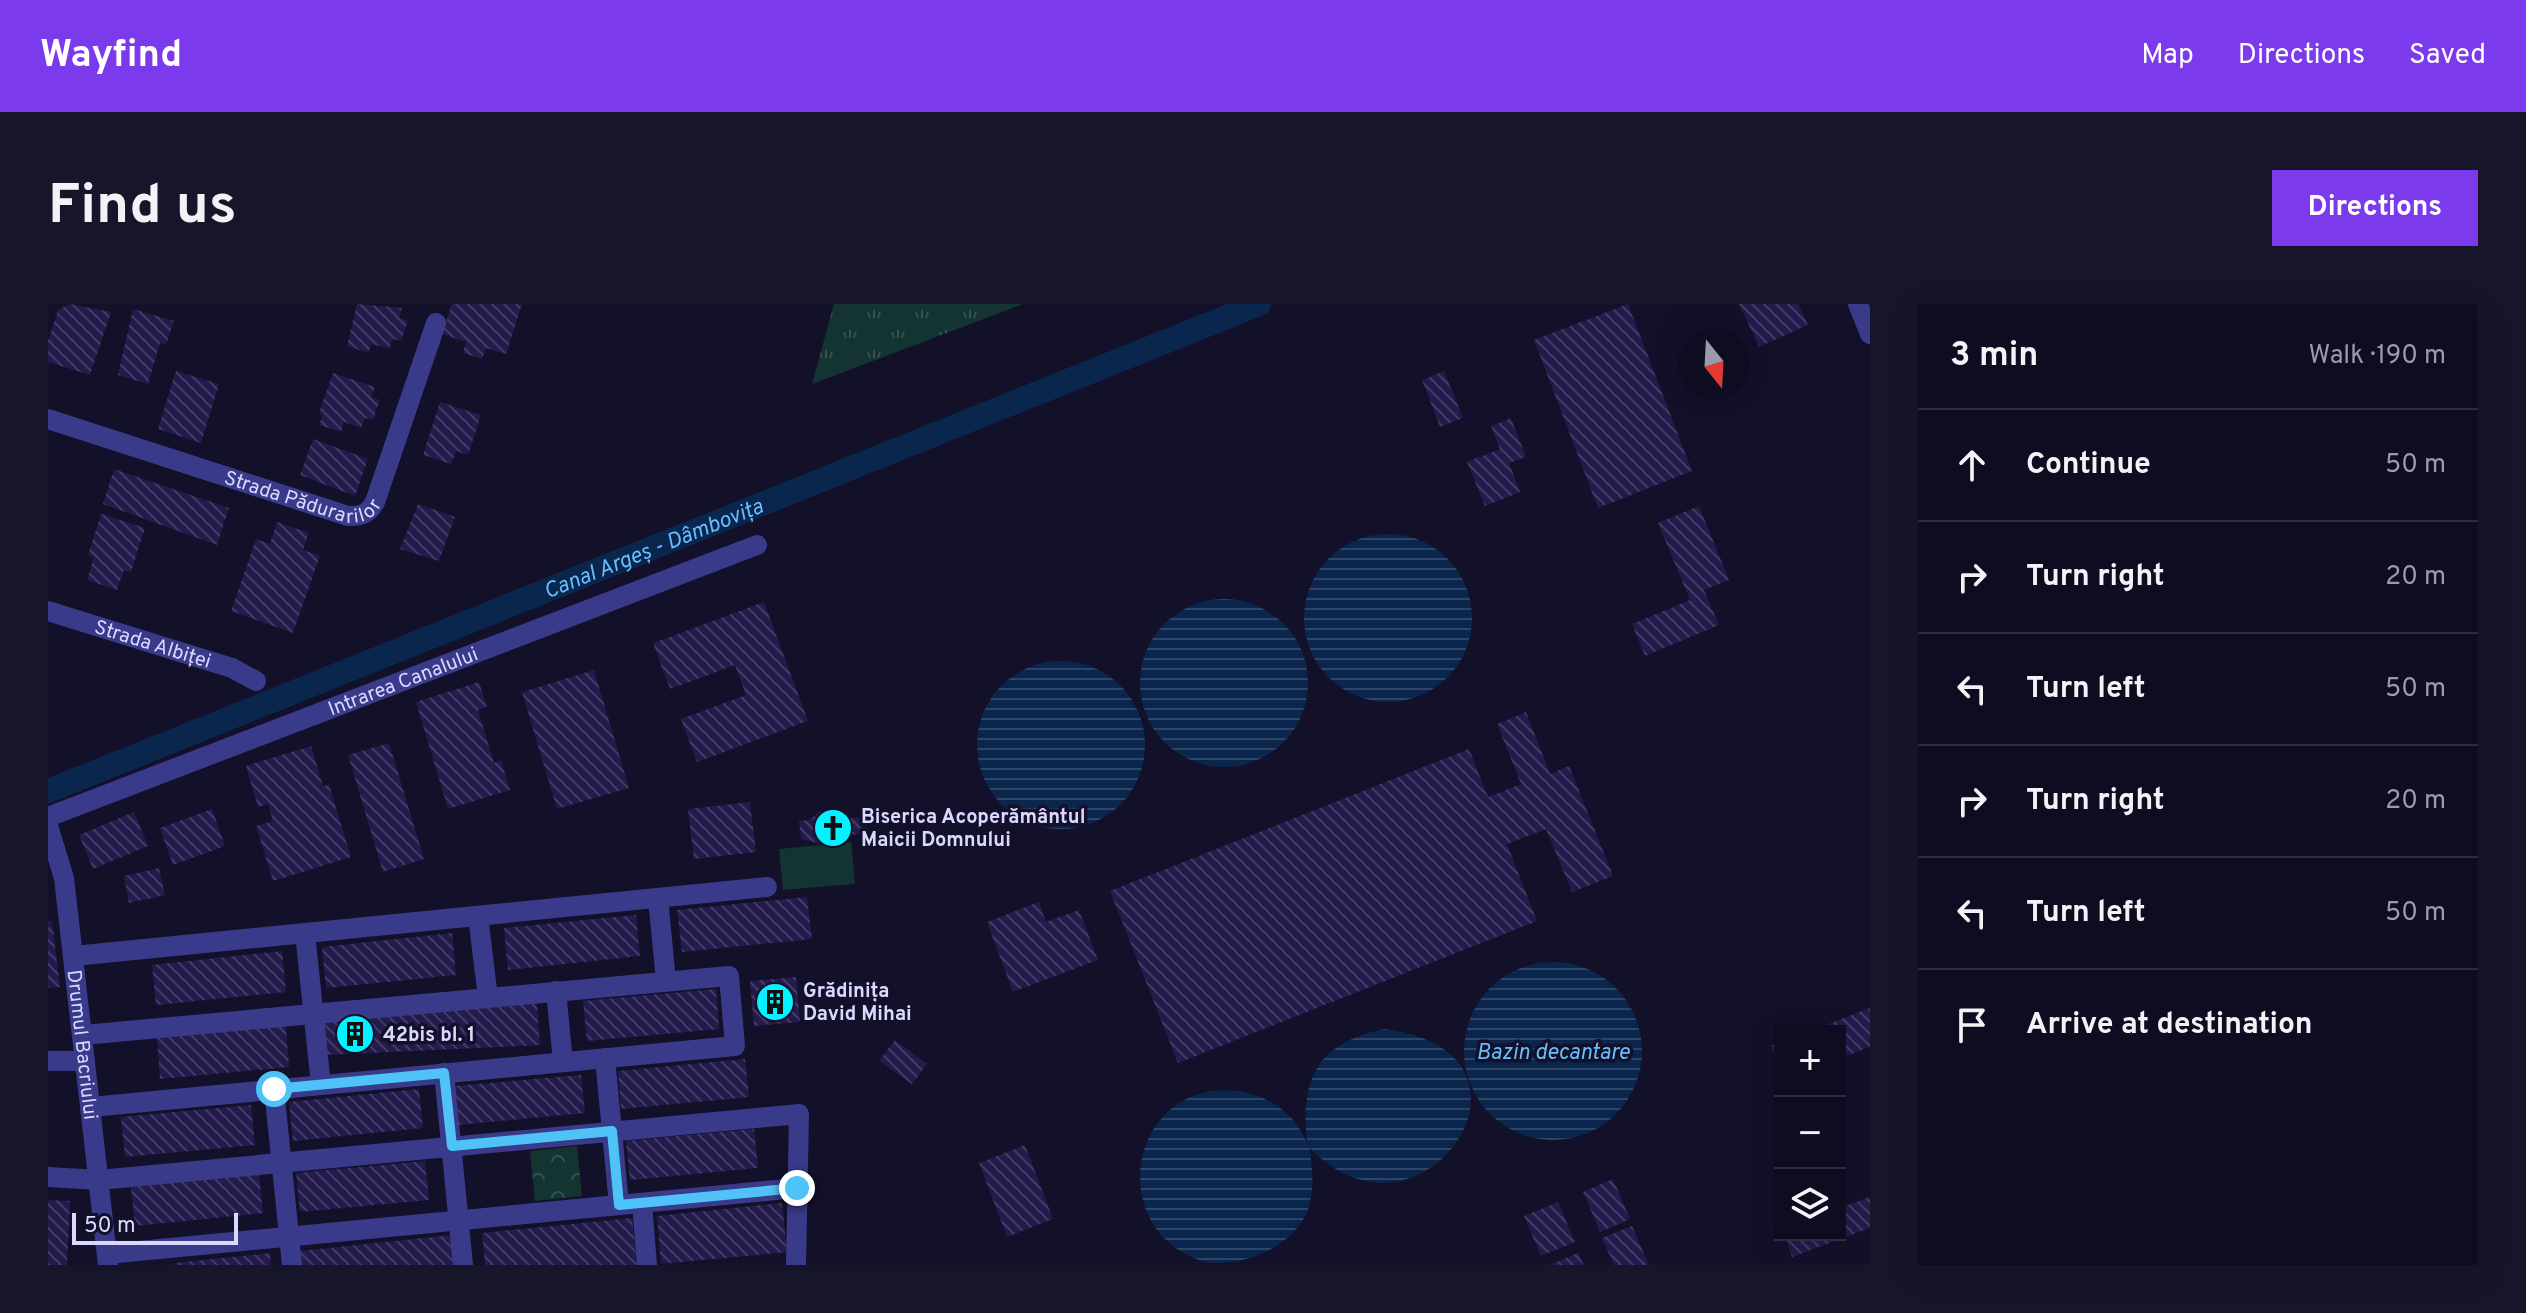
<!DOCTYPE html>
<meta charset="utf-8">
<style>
:root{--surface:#0e0c20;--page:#171529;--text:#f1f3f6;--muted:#9b9ba5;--line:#2e2c3e;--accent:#7c3aed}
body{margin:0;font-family:Overpass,sans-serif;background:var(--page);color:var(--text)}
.controls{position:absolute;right:24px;bottom:24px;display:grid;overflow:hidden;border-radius:0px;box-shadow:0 8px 32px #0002}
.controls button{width:72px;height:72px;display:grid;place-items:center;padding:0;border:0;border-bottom:2px solid var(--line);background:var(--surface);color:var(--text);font:40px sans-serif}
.compass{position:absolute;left:1630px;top:24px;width:72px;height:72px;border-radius:50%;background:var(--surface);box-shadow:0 8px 32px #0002;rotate:162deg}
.scale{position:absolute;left:24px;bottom:20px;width:166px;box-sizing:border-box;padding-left:8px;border:4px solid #dbd8ff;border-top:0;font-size:22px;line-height:28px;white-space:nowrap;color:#dbd8ff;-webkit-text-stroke:6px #13102a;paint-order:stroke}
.stop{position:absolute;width:24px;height:24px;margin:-18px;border:6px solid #4fc3f7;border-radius:50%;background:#fff}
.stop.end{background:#4fc3f7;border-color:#fff;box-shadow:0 2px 8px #0008}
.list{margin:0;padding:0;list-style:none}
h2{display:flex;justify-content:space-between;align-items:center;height:104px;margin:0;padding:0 32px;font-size:34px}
h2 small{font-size:26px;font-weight:400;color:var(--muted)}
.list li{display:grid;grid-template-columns:52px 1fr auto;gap:24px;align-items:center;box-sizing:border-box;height:112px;padding:0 32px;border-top:2px solid var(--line)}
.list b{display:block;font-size:30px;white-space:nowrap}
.list em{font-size:26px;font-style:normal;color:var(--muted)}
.icon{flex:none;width:44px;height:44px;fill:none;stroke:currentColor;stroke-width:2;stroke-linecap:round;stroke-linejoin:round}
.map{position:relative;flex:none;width:1822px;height:961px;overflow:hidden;border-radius:0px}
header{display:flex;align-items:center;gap:48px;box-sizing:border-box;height:112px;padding:0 40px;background:var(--accent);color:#fff}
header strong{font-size:38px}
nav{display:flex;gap:44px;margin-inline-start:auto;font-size:28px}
.intro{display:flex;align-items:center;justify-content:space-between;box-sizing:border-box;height:192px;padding:0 48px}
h1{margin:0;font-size:56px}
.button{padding:20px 36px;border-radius:0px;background:var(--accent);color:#fff;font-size:28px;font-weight:700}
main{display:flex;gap:48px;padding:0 48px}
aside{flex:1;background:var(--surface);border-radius:0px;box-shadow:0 8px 32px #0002}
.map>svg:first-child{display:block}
.grass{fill:url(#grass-tufts)}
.park{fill:url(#park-crowns)}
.pitch{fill:#133431}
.water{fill:url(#water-rules)}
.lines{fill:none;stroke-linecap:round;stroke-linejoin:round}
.canal{stroke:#0b264d;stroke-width:24}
.building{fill:url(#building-back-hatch)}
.minor{stroke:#3a3a8a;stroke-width:20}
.route{stroke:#4fc3f7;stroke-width:10}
.labels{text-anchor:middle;stroke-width:7;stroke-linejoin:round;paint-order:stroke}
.street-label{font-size:20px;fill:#dbd8ff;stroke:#13102a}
.poi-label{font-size:20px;font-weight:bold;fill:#dbd8ff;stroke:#13102a;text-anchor:start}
.water-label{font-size:22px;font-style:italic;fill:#66bfff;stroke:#13102a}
</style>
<header>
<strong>Wayfind</strong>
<nav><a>Map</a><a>Directions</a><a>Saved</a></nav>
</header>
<div class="intro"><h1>Find us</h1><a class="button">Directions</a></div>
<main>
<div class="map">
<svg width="1822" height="961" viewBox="0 0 1822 961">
<defs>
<pattern id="grass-tufts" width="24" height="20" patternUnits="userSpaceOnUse" patternTransform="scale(2)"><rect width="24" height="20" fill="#133431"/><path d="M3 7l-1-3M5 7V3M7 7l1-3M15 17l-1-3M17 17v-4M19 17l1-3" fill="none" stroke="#355150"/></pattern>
<pattern id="park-crowns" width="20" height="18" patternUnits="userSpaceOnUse" patternTransform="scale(2)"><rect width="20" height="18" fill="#133431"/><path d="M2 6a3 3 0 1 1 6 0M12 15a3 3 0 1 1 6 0" fill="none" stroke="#355150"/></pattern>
<pattern id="water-rules" width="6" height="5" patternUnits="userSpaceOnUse" patternTransform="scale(2)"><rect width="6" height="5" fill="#0b264d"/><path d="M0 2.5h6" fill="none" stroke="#2e4568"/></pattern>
<pattern id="building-back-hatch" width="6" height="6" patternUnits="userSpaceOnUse" patternTransform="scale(2)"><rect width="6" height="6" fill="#231b4b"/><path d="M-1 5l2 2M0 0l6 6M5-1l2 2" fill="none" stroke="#423b66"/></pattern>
</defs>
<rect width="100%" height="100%" fill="#13102a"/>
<!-- grass -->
<polygon class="grass" points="786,0 975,0 764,80"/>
<!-- park -->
<polygon class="park" points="529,842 534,892 487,897 482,847"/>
<!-- pitch -->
<polygon class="pitch" points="803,538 807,580 735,586 731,545"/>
<!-- water -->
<g class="water">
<circle cx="1340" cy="314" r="84"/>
<circle cx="1176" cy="379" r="84"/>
<circle cx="1013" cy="441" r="84"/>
<circle cx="1505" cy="747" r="89"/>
<path d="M1336 725C1518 747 1375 961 1262 844 1263 863 1267 878 1262 898 1253 939 1203 961 1162 959 1053 933 1079 775 1189 787 1210 789 1233 801 1247 818 1252 824 1255 832 1259 838 1252 775 1269 739 1336 725Z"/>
</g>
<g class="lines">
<!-- canal -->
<path class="canal" id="s1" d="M0 487 1211 0"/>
</g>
<!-- building -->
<g class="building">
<polygon points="22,0 63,8 42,71 0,58 0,37 10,6"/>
<polygon points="309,0 354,4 351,14 360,17 353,37 345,35 341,45 324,40 320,49 299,42"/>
<polygon points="404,0 474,0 458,50 438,44 434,55 415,49 418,38 394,30"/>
<polygon points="1580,0 1644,167 1550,204 1486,36"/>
<polygon points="1691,0 1750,0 1760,21 1711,43"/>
<polygon points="85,5 126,17 118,41 112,39 100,80 70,71"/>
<polygon points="128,67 171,80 153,139 110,125"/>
<polygon points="1396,67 1415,114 1392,123 1374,76"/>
<polygon points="285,69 327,83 323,93 332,96 325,116 317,114 313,124 296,118 293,128 271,121 275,111 271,109"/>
<polygon points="392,98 433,111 420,151 408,147 403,160 375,151"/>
<polygon points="1463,114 1478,153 1461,159 1472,188 1437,202 1419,158 1452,145 1443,122"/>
<polygon points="265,135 320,155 307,192 252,171"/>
<polygon points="66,165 181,204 169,241 55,200"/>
<polygon points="370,200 407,213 391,257 352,245"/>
<polygon points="1651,202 1681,276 1656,286 1671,321 1597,352 1584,320 1642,296 1610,219"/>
<polygon points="53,210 97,224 83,268 76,266 69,286 39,276 46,253 40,251"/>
<polygon points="229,218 261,229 255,246 272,252 245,329 183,307 208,235 222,240"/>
<polygon points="716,298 760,417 649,458 633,415 698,391 687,361 622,385 605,339"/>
<polygon points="546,366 581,484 509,505 474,388"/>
<polygon points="431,378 439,403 430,406 446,459 453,456 462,486 400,505 368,398"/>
<polygon points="1478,408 1502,470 1521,462 1565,572 1524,588 1498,525 1459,540 1489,617 1130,759 1062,587 1421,445 1440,493 1473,480 1449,420"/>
<polygon points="341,439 376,555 335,568 300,451"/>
<polygon points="263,442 275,482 281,481 303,553 225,577 208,522 225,517 220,500 210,503 198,462"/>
<polygon points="702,498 708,548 646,555 640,505"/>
<polygon points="164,505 177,542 125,561 112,524"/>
<polygon points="86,508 100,542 45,565 31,531"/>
<polygon points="771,508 782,509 789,515 818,513 819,530 791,531 777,541 753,535 751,517 761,516"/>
<polygon points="111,564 117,591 81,599 76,572"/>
<polygon points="759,593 764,635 634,648 629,606"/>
<polygon points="991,598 998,618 1031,606 1050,656 965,688 939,618"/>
<polygon points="588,611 592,652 460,666 456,624"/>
<polygon points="0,617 4,617 12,683 0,684"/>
<polygon points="404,629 408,671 278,684 274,643"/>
<polygon points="234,647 238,688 108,701 104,661"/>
<polygon points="748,673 752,718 706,722 702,677"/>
<polygon points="668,685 671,725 539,737 535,697"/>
<polygon points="489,700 492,741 276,751 273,712"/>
<polygon points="1822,704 1822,743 1792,754 1792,727 1762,727"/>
<polygon points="238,722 241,763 112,775 109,733"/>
<polygon points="847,736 879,760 864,780 831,757"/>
<polygon points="1732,738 1732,765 1723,742"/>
<polygon points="697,755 701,793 573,805 570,767"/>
<polygon points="533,771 537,809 410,821 406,782"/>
<polygon points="371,785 375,824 245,837 241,798"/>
<polygon points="203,801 207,841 77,853 73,813"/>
<polygon points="706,825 710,864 582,876 578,837"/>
<polygon points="977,841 1005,915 959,933 931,859"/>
<polygon points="377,857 381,896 252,908 248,869"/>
<polygon points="211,870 215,909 87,922 83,883"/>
<polygon points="1565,875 1582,915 1552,928 1535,888"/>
<polygon points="1822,893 1822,924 1744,953 1736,931 1792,931 1792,904"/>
<polygon points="0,896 22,897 19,961 0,961"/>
<polygon points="1510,898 1527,938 1493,952 1476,912"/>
<polygon points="734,899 739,948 613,960 609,912"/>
<polygon points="584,914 589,961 437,961 434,929"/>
<polygon points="1584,922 1601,961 1566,961 1554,934"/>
<polygon points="404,931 407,961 254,961 252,947"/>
<polygon points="222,949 223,961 127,961 127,959"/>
<polygon points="1530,949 1536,961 1501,961"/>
</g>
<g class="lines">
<!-- minor -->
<g class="minor">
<polyline points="1810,0 1822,30"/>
<path id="s2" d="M0 115 300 212C314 212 320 210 327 198L388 19"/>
<path id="s3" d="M0 307 184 364 208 377"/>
<path id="s4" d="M0 513 709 241"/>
<path id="s5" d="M0 522 16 574 60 961"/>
<polyline points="610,594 618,677"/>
<polyline points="430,612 440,694"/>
<polyline points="257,629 273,781"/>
<polyline points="26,652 719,583"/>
<polyline points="508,687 515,758"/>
<polyline points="35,731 681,672 687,742 43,803"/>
<polyline points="557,754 571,901"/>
<polyline points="0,757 37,757"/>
<polyline points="396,769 415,961"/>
<polyline points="226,785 244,961"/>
<polyline points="0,873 51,876 751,810 748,961"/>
<polyline points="594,899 599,961"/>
<polyline points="59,950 749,884"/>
</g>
</g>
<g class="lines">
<!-- route -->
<polyline class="route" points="226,785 396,769 404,842 564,827 571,901 749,884"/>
</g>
<!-- icons -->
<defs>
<g id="church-disc" transform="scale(2)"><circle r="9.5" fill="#04f1ff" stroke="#13102a"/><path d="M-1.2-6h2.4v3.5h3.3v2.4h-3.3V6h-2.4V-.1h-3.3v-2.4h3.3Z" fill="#111"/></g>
<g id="building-disc" transform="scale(2)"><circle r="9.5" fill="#04f1ff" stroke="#13102a"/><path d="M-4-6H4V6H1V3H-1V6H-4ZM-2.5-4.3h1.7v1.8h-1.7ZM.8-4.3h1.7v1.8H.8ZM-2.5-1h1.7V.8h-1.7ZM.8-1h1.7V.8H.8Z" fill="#111"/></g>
</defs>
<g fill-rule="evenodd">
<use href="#church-disc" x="785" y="524"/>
<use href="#building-disc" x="727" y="698"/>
<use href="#building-disc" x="307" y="730"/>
</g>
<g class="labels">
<!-- street labels -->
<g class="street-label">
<text dy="7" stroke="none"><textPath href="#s2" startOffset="268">Strada Pădurarilor</textPath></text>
<text dy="7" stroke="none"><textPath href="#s3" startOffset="110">Strada Albiței</textPath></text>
<text dy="7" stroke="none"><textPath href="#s4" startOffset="380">Intrarea Canalului</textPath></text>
<text dy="7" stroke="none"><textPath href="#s5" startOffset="222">Drumul Bacriului</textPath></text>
</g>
<!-- poi labels -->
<g class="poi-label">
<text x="813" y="519">Biserica Acoperământul<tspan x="813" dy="23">Maicii Domnului</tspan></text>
<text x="755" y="693">Grădinița<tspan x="755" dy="23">David Mihai</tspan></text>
<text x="335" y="737">42bis bl. 1</text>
</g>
<!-- water labels -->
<g class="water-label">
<text dy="8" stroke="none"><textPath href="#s1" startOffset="652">Canal Argeș - Dâmbovița</textPath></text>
<text x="1505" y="755">Bazin decantare</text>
</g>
</g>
</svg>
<div class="controls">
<button>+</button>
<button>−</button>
<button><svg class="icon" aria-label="layers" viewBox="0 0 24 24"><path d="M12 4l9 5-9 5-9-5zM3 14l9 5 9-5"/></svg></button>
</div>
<svg class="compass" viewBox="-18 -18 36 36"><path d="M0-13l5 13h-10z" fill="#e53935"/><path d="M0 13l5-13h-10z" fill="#9b9ba5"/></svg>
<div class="scale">50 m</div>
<div class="stop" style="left:226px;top:785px"></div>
<div class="stop end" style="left:749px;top:884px"></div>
</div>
<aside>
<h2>3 min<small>Walk · 190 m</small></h2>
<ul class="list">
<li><svg class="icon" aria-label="ahead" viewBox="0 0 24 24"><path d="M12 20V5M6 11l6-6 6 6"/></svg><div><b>Continue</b></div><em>50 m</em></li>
<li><svg class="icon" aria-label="right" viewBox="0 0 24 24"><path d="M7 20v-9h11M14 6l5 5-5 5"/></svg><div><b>Turn right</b></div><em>20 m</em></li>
<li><svg class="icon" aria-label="left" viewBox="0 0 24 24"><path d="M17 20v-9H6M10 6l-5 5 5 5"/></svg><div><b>Turn left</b></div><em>50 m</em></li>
<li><svg class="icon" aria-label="right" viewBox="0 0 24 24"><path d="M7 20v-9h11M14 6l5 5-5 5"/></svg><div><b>Turn right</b></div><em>20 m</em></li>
<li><svg class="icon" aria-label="left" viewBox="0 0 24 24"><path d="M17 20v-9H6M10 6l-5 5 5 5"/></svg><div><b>Turn left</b></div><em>50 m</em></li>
<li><svg class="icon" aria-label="arrive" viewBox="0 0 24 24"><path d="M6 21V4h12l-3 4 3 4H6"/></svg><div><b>Arrive at destination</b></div></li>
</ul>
</aside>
</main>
